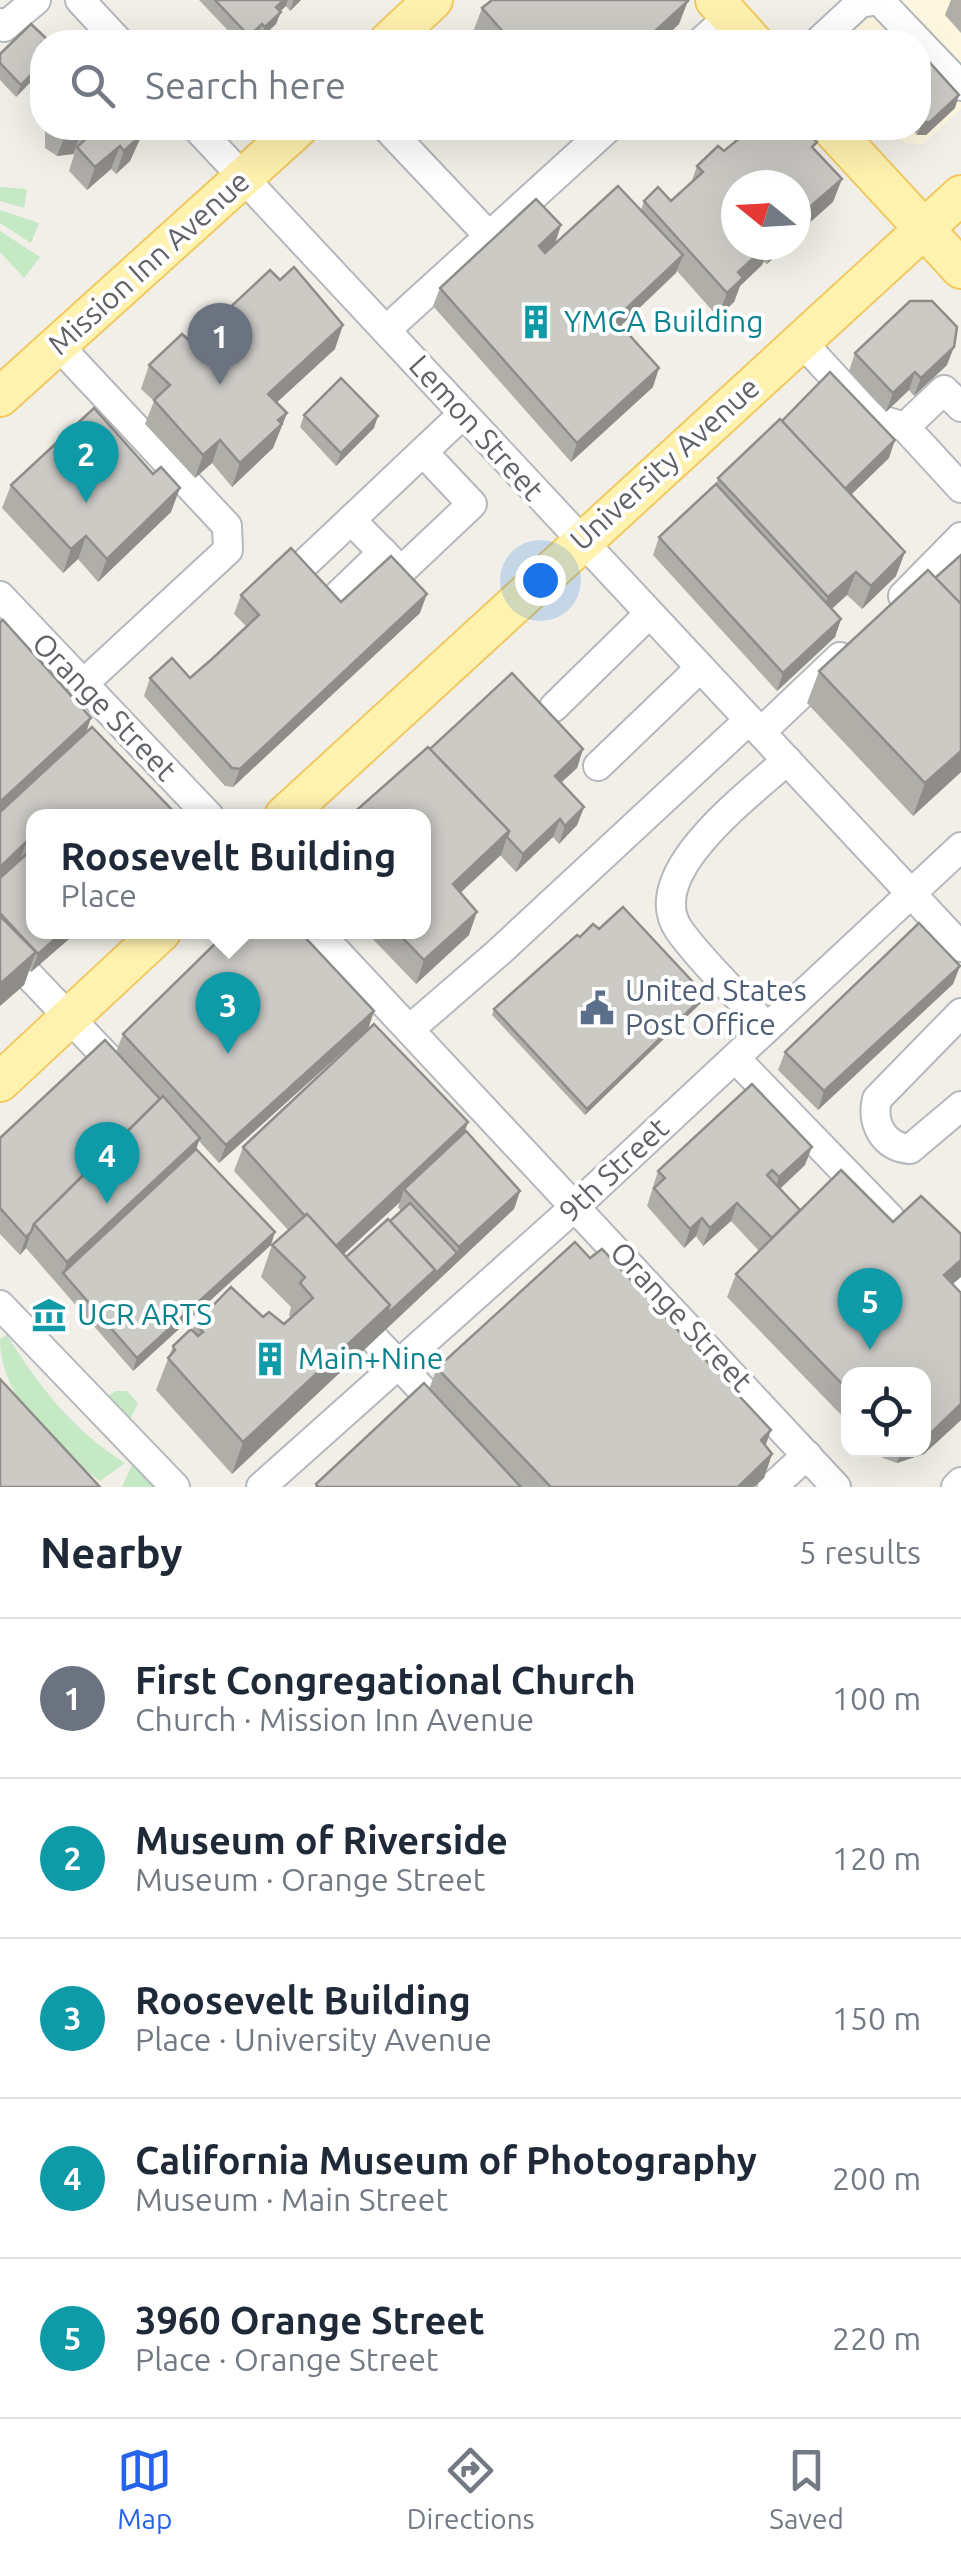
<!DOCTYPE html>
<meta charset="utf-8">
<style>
:root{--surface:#fff;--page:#f6f6f7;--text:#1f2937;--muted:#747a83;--line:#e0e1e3;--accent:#2563eb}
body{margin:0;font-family:Ubuntu,sans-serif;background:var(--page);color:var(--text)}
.controls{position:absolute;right:30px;bottom:30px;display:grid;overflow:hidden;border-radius:20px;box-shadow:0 10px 40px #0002}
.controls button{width:90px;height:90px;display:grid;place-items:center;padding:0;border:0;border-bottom:2px solid var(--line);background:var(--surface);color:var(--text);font:50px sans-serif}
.compass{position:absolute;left:721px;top:170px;width:90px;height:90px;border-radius:50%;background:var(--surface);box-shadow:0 10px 40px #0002;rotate:288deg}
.you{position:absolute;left:540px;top:580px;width:35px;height:35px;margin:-25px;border:8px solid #fff;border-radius:50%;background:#1a73e8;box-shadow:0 0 0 15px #1a73e833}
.badge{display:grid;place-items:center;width:65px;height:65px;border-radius:50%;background:var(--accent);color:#fff;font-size:32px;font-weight:700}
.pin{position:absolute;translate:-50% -82px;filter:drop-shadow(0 2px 5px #0008)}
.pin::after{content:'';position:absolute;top:52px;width:35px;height:30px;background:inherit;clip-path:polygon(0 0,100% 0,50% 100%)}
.popup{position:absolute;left:26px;top:809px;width:405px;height:130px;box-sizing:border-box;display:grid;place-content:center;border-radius:20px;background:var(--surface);filter:drop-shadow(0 2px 8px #0005);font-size:32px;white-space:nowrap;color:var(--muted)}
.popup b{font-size:38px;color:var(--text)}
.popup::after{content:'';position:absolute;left:50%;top:100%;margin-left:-20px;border:20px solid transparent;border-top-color:var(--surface)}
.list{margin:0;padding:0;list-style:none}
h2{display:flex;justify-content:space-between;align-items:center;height:130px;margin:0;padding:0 40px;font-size:42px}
h2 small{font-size:32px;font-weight:400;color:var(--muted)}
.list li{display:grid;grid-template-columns:65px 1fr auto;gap:30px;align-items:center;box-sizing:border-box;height:160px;padding:0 40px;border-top:2px solid var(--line)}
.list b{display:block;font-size:38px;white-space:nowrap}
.list p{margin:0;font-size:32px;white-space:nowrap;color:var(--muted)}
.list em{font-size:32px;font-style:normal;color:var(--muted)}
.icon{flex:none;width:55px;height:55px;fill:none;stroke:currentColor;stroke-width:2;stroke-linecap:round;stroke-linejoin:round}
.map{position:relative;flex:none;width:961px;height:1487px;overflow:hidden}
.search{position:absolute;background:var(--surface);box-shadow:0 10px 40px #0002;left:30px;right:30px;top:30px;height:110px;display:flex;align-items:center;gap:25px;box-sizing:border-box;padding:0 35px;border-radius:40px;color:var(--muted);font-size:38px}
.sheet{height:930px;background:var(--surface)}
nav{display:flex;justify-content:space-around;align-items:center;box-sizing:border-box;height:140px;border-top:2px solid var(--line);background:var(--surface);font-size:28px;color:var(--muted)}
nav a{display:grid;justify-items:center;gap:5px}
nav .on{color:var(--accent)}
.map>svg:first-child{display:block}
.commercial{fill:#fef7e0}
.green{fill:#c5e8c5}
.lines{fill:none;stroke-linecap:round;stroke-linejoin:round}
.minor-casing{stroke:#b5b8bc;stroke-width:32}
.major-casing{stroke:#f2c960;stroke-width:42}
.minor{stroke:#fff;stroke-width:28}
.major{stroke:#fff2af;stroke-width:38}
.wall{fill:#afaea9;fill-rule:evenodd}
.shaded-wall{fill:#8f8d8a}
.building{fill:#cccac5;stroke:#8f8d8a;stroke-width:2.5}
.labels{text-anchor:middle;stroke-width:8;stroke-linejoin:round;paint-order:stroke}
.street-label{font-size:30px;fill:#5f6368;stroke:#fff}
.culture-label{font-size:30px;fill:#0d838f;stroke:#fff;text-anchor:start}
.service-label{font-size:30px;fill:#4e5e75;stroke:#fff;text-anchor:start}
</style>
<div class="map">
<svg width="961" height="1487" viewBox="0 0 961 1487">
<rect width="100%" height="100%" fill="#f1efe8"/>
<!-- commercial -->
<polygon class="commercial" points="850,0 961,0 961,109 923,144 905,143 890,128 918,128 918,42 806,42"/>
<!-- green -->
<g class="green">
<polygon points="0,187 27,189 24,208 0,201"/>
<polygon points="0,210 39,223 31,243 0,223"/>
<polygon points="0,231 40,257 24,278 0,252"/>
<path d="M7 1335C39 1387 73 1430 125 1463L100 1481C55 1447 0 1398 0 1339Z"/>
<polygon points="115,1391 127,1391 138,1403 129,1422 107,1397"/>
<polygon points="153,1452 180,1472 190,1487 122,1487 134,1461"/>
</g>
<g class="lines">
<!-- minor casing -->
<g class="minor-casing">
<g id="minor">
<polyline points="80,0 119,42"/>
<polyline points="879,0 961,86"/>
<polyline points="0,23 4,27 36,0"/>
<polyline points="701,42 730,16"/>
<polyline points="818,42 860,3 878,0"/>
<polyline points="197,128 961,947"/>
<polyline points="387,128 489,236"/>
<polyline points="386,330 608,128"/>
<polyline points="801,341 871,417 905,427"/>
<polyline points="58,345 227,526 228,550 83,684"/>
<polyline points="961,407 944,390 905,427 961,488"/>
<polyline points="351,520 401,571 472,504 423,452"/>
<polyline points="299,569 463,414"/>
<polyline points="0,596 209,816"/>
<polyline points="903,596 961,537"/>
<polyline points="328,605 383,552"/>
<polyline points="554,707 649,614"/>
<polyline points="761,732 840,657"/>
<polyline points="598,766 700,668"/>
<polyline points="318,932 836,1487"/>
<polyline points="0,945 123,1074"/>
<path d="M961 1013 877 1099C871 1124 884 1147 910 1149L961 1106"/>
<path d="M767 1028C739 996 704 965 679 930 640 873 752 793 787 760"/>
<polyline points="410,1029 499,952 749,720"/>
<polyline points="735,1058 890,1218"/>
<polyline points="960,1278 961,1279"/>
<polyline points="0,1305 175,1487"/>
<polyline points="349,1312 446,1415"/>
<polyline points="261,1487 577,1205 961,847"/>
<polyline points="772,1487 807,1455"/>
<polyline points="956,1487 961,1482"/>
</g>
</g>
<!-- major casing -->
<g class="major-casing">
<g id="major">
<polyline points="715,0 753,42"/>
<polyline points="388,42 433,0"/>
<polyline points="831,128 961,269"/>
<polyline points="0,397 298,128"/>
<polyline points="284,816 961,195"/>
<polyline points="0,1082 161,932"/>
</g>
</g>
<!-- minor -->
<use href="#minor" class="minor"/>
<!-- major -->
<use href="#major" class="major"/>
</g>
<!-- wall -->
<g class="wall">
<polygon points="199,0 301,0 290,11 286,6 280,11 276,24 260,39 257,36 251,42 239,42"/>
<polygon points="951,0 961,0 961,33 945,15"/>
<polygon points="482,8 679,24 660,42 483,42 473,32"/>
<polygon points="50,42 16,97 0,80 0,54"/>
<polygon points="918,59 955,108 926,135 917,135 911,128 918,128"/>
<polygon points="42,101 42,122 37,116"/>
<polygon points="45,128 145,128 130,161 116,174 111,169 87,190 69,171 74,155 73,154 57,156 45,148"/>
<polygon points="739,128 802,128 814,149 833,202 796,185 736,245 784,245 781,247 779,253 767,264 764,262 762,265 740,286 734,302 718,317 677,271 620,326 653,387 571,462 433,306 440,288 641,210 644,201 671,201 691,183 697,166 724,151 745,133"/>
<polygon points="192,343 335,349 276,402 287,413 273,448 232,487 212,463 195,478 145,424 154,401 141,389 149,365"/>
<polygon points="855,353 947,365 914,396 909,390 886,412 849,371"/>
<polygon points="304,415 374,428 336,466 300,427"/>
<polygon points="782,421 889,458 851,495 896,576 862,609 847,595 832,609 841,619 835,637 777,691 653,555 659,537 716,484 718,478"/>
<polygon points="11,485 171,512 98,582 78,559 63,573 2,508"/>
<polygon points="935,578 961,772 913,816 807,703 819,671"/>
<polygon points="241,595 341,602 420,613 233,787 225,786 144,696 150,678 190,678 246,626 234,614"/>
<polygon points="0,622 86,733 33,932 77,932 31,972 29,970 24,985 0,1006"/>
<polygon points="430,749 583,749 577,768 561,782 584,807 577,825 559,844 553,837 516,872 500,855 460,893 469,935 416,984 366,932 423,932"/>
<polygon points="580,937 705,995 703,1001 585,1115 492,1015 494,1009"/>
<polygon points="960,966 953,984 818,1110 778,1070 785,1052"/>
<polygon points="374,1011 368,1029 219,1163 199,1141 196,1149 271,1245 133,1371 26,1248 20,1255 0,1234 0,1138 116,1052 123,1034"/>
<path d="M465 1132 520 1191 514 1209 232 1474 156 1390 173 1346 192 1331 195 1324 263 1317 284 1324 291 1318 289 1315 291 1307 261 1277 272 1245 288 1230 234 1171 243 1147ZM400 1202 398 1207 401 1211 346 1257 344 1254Z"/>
<polygon points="805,1165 780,1189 800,1210 893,1222 961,1234 961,1277 952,1284 961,1293 961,1420 924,1454 897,1463 883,1458 875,1450 924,1450 848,1374 848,1422 727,1297 736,1274 759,1251 731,1221 703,1246 696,1236 684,1248 647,1206 658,1171"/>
<polygon points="437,1368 765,1445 772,1454 764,1478 754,1487 315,1487 316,1484 429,1389"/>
</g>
<!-- shaded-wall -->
<g class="shaded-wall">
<polygon points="284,0 288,0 286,6 272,19 276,7"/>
<polygon points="294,0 301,0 290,11"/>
<polygon points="688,1 679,24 660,42 643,42"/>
<polygon points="281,12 276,24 260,39 265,27"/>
<polygon points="262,24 257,36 251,42 247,42 249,36"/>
<polygon points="42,63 42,71 16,97 21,85"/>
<polygon points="959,95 955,108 926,135 917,135 922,122"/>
<polygon points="139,128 145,128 130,161 116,174 124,151 134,132"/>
<polygon points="82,130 73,154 57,156 66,133"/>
<polygon points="120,146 111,169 87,190 95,167"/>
<polygon points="842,179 833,202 796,235 796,219"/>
<polygon points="561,225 555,244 532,265 539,246"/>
<polygon points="768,245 770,245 762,265 740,286 734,302 718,317 727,293 738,272"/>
<polygon points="774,245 784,245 781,247 779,253 767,264"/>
<polygon points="683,255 676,273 608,338 615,319"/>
<polygon points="343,325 335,349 260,418 268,394"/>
<polygon points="954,347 947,365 914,396 921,378"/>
<polygon points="659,368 653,387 571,462 577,443"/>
<polygon points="915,372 909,390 886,412 893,393"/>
<polygon points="287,413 273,448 232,487 240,463 278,420"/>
<polygon points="378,416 374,428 336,466 341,453"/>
<polygon points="220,440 212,463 195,478 203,455"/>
<polygon points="895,440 889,458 835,510 842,492"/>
<polygon points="180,488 171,512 98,582 107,559"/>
<polygon points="86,536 78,559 63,573 71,549"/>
<polygon points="905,552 896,576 862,609 871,586"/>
<polygon points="856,572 847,595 819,620 828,597"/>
<polygon points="427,594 420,613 233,787 240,769"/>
<polygon points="841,619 835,637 777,691 783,673"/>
<polygon points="91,718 83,742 0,817 0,802"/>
<polygon points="583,749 577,768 549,794 555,776"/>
<polygon points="961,751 961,772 913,816 925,783"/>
<polygon points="584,807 577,825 559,844 565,826"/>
<polygon points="560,819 553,837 516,872 523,854"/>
<polygon points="509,831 501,855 444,908 453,884"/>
<polygon points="26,842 20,860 0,879 0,867"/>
<polygon points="477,912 469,935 416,984 424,960"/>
<polygon points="63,932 77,932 31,972 38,954"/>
<polygon points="36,952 24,985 0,1006 0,984"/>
<polygon points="960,966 953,984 818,1110 824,1091"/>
<polygon points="705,995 703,1001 585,1115 587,1109"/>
<polygon points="374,1011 368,1029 219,1163 226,1145"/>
<polygon points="468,1122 460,1146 404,1189 400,1202 325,1271 334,1248"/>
<polygon points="200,1138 192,1161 63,1273 59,1286 67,1262"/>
<polygon points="812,1147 805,1165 773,1195 779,1177"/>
<polygon points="520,1191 514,1209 232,1474 243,1442 390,1305 457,1253 459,1247"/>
<polygon points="737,1203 731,1221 703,1246 710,1228"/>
<polygon points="702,1218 696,1236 684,1248 690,1229"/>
<polygon points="31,1232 26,1248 20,1255 26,1237"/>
<polygon points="275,1232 271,1245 133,1371 137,1358"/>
<polygon points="961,1260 961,1277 935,1299 944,1275"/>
<polygon points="961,1404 961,1420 924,1454 897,1463 902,1450 924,1450 924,1434"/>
<polygon points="771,1430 763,1453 761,1440"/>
<polygon points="772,1454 764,1478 754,1487 738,1487"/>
</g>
<!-- building -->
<g class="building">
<polygon points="215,0 284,0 276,7 281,12 265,27 262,24 249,36"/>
<polygon points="492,0 687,0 688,1 643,42 512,42 482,8"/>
<polygon points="31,24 50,42 42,42 42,63 21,85 0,63 0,54"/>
<polygon points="923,55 959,95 930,122 922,122 918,118 918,59"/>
<polygon points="58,128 139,128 134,132 139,137 124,151 120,146 95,167 77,147 88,137 82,130 66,133"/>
<polygon points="752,128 802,128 817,142 812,147 842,179 796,219 796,185 736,185 736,245 768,245 738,272 743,278 727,293 644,201 658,187 671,201 703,172 697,166 718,146 724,151"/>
<polygon points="618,186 683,255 615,319 659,368 577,443 440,288 536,199 561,225 539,246 545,253"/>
<polygon points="294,267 343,325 268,394 287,413 278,420 282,424 240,463 220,440 203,455 154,400 170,385 149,365 182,334 192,343 270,270 280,280"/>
<polygon points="910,301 932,301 957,327 954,347 921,378 915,372 893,393 855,353"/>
<polygon points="830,372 895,440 845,489 782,421"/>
<polygon points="341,378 378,416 341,453 304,415"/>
<polygon points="94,408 153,474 161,467 180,488 107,559 86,536 71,549 11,485"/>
<polygon points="780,419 905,552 871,586 856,572 828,597 718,478"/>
<polygon points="716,484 841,619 783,673 659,537"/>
<polygon points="291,548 341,602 391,556 427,594 240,769 232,768 150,678 172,658 190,678 212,659 259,615 241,595"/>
<polygon points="961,555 961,604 935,578"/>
<polygon points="928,570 961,604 961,751 925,783 819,671"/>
<polygon points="3,620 91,718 0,802 0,622"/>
<polygon points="512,673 583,749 555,776 584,807 565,826 560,819 523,854 507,837 509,831 430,749"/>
<polygon points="92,727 178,816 33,816 33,847 26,842 0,867 0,812"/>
<polygon points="428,747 509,831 453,884 477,912 424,960 397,932 423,932 423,816 350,816"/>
<polygon points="33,848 33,932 63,932 38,954 0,913 0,878"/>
<polygon points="623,907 705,995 587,1109 494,1009 577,935 580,937 593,924 599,929"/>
<polygon points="0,916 36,952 0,984"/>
<polygon points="919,923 960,966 824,1091 785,1052"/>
<polygon points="227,932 300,932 374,1011 226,1145 123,1034"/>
<polygon points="374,1024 468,1122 336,1246 307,1214 305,1216 243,1147"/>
<polygon points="105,1040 160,1099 34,1224 31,1232 26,1237 0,1208 0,1138"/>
<polygon points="752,1084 812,1147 779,1177 772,1170 767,1175 800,1210 772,1238 737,1203 710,1228 702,1218 690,1229 654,1188 665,1178 658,1171"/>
<polygon points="163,1096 200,1138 67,1262 34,1224"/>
<polygon points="466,1131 520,1191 459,1247 404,1189"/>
<polygon points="196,1149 275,1232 137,1358 63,1273"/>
<polygon points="841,1170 893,1222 921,1196 961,1234 961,1260 944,1275 961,1293 961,1404 933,1431 924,1434 924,1374 848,1374 848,1390 736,1274"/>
<polygon points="410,1203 457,1253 433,1276 435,1270 390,1221"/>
<polygon points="307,1214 390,1305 243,1442 168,1358 175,1350 173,1346 191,1329 198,1336 203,1332 195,1324 231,1287 263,1317 269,1312 284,1324 313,1298 300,1283 305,1277 272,1245"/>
<polygon points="388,1219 435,1270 385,1316 390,1305 346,1257"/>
<polygon points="575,1242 590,1258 602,1249 771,1430 761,1440 772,1454 738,1487 551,1487 437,1368"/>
<polygon points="0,1379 100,1487 0,1487"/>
<polygon points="424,1383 521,1487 318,1487 316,1484"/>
</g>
<!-- icons -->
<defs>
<g id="building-bare" transform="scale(2.7)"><path d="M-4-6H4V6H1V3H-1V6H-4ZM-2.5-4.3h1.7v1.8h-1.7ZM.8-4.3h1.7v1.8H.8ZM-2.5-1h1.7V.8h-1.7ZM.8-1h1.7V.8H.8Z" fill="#0f9aa8" stroke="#fff" stroke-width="2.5" paint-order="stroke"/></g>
<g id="civic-bare" transform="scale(2.7)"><path d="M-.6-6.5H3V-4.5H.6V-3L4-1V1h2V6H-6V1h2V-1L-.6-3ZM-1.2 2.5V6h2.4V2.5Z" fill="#5c6f8a" stroke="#fff" stroke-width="2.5" paint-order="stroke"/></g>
<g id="museum-bare" transform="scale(2.7)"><path d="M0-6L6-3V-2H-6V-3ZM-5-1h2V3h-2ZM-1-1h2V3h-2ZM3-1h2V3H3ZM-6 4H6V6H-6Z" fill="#0f9aa8" stroke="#fff" stroke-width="2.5" paint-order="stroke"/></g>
</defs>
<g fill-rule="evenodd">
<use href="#building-bare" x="536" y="322"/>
<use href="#civic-bare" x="597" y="1008"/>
<use href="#museum-bare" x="49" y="1315"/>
<use href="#building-bare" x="270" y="1359"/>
</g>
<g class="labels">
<!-- street labels -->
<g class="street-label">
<text transform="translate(149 263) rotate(-42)" y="10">Mission Inn Avenue</text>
<text transform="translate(476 428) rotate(48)" y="10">Lemon Street</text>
<text transform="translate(665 464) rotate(-42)" y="10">University Avenue</text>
<text transform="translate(104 707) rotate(46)" y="10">Orange Street</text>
<text transform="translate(614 1170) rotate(-43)" y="10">9th Street</text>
<text transform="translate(681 1317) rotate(47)" y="10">Orange Street</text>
</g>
<!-- culture labels -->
<g class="culture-label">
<text x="564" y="332">YMCA Building</text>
<text x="77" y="1325">UCR ARTS</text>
<text x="298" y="1369">Main+Nine</text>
</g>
<!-- service labels -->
<g class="service-label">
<text x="625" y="1001">United States<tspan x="625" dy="34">Post Office</tspan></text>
</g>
</g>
</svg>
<div class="controls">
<button><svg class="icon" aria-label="locate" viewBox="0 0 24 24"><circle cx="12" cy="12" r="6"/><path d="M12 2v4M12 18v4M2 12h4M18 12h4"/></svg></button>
</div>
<svg class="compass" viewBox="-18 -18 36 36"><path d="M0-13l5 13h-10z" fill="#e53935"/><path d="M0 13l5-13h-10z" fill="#747a83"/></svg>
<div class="you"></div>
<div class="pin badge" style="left:220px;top:385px;background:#6b7280">1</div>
<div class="pin badge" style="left:86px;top:503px;background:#0f9aa8">2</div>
<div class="pin badge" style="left:228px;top:1054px;background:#0f9aa8">3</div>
<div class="popup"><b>Roosevelt Building</b>Place</div>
<div class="pin badge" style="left:107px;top:1204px;background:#0f9aa8">4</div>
<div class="pin badge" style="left:870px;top:1350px;background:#0f9aa8">5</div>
<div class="search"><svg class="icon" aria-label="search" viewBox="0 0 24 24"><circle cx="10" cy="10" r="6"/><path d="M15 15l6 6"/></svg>Search here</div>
</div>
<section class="sheet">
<h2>Nearby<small>5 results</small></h2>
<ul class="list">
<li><span class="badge" style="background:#6b7280">1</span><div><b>First Congregational Church</b><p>Church · Mission Inn Avenue</p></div><em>100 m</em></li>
<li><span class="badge" style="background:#0f9aa8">2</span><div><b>Museum of Riverside</b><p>Museum · Orange Street</p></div><em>120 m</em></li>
<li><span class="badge" style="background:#0f9aa8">3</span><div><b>Roosevelt Building</b><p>Place · University Avenue</p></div><em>150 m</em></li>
<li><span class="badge" style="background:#0f9aa8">4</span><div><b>California Museum of Photography</b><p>Museum · Main Street</p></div><em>200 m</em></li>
<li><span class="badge" style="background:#0f9aa8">5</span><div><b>3960 Orange Street</b><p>Place · Orange Street</p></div><em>220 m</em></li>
</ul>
</section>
<nav>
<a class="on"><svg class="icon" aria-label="map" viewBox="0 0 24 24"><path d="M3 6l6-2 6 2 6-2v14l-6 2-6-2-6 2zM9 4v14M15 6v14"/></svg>Map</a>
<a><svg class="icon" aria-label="directions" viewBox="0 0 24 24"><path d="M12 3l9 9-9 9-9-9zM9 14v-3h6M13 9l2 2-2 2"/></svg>Directions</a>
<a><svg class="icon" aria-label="saved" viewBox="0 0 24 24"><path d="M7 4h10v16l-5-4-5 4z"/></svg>Saved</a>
</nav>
